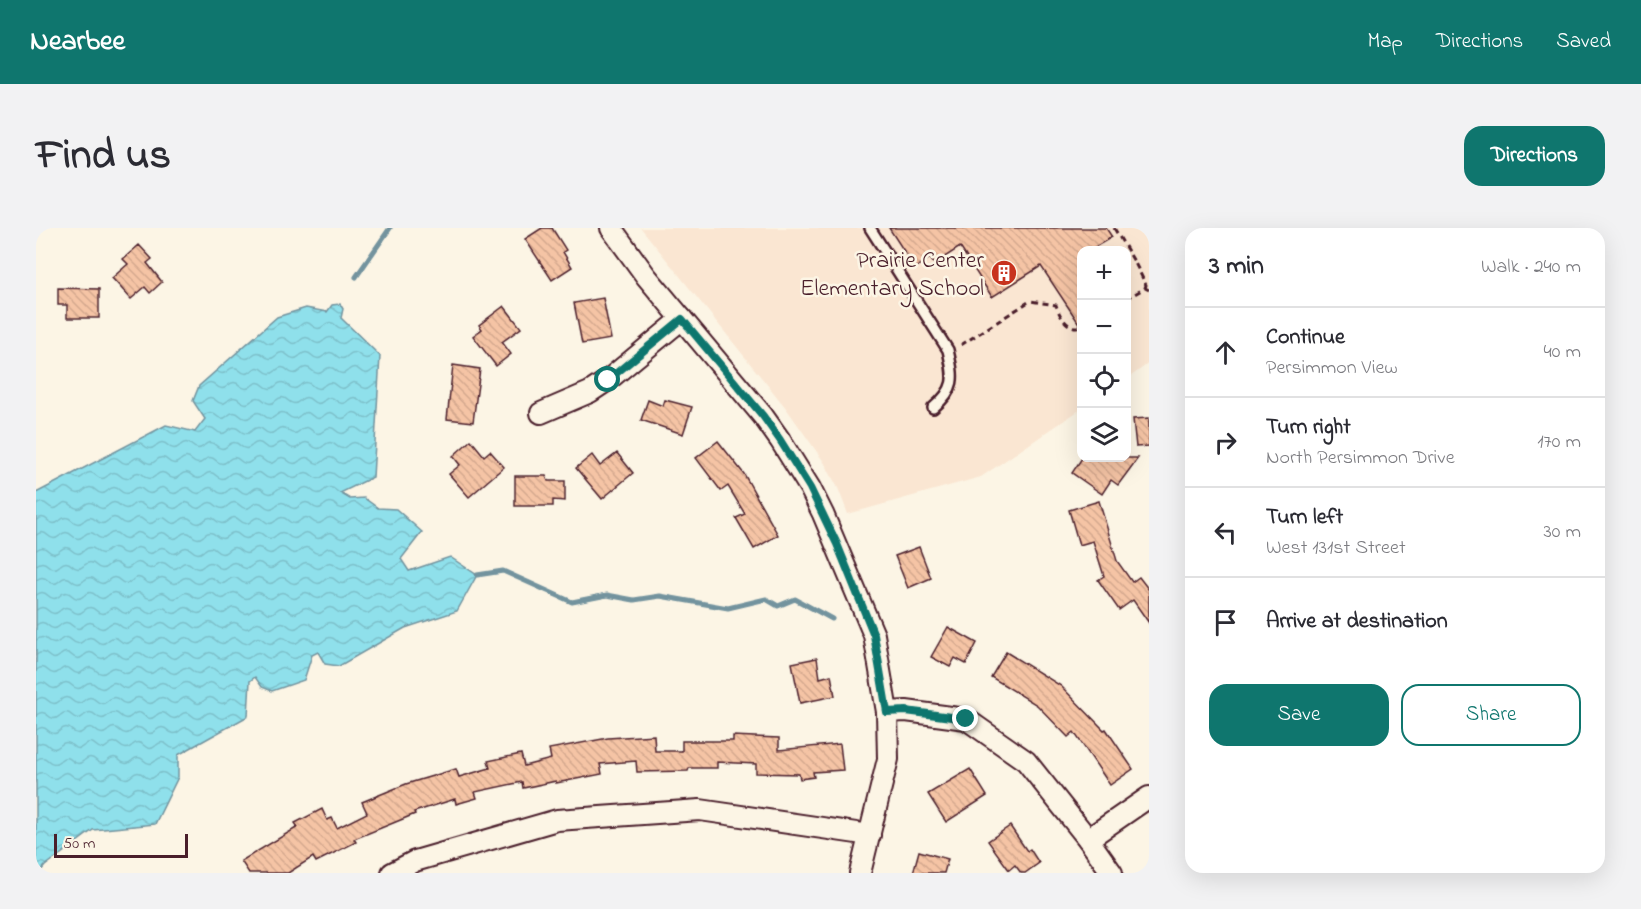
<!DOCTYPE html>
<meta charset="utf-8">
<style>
:root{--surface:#fff;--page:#f2f2f3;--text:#2b2b33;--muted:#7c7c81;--line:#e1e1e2;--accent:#0f766e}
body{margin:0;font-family:"Indie Flower",sans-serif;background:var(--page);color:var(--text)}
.controls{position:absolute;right:18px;top:18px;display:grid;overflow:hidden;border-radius:12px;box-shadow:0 6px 24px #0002}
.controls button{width:54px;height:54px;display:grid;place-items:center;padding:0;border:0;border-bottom:2px solid var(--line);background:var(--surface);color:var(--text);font:30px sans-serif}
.scale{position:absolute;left:18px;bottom:15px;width:134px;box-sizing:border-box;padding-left:6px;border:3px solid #4a1f2b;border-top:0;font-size:16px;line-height:21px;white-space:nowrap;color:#4a1f2b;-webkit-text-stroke:4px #fcf5e5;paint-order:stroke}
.stop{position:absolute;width:18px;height:18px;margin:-14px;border:4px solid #0f766e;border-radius:50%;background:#fff}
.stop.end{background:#0f766e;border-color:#fff;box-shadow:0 2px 6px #0008}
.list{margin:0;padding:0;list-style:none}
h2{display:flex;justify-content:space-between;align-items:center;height:78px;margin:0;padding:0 24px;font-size:26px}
h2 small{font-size:20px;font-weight:400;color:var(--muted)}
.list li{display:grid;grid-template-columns:39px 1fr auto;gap:18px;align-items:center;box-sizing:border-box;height:90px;padding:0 24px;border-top:2px solid var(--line)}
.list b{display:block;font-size:22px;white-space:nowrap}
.list p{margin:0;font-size:20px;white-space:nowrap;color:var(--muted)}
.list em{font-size:20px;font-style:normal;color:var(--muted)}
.actions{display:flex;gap:12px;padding:18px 24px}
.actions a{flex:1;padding:14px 0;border:2px solid var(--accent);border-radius:18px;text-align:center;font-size:21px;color:var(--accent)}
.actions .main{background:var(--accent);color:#fff}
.icon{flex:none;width:33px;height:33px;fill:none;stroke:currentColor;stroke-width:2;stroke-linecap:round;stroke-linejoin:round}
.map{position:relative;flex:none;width:1113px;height:645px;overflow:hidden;border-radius:18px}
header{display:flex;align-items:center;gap:36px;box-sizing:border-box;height:84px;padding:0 30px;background:var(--accent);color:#fff}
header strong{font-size:28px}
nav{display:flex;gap:33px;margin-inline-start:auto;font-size:21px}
.intro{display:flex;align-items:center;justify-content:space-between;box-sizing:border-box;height:144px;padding:0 36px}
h1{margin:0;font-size:42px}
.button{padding:15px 27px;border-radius:18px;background:var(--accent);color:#fff;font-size:21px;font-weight:700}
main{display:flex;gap:36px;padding:0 36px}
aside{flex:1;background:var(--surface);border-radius:18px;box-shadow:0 6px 24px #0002}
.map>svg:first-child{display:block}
.built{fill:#fae6d2}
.water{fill:url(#water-waves);stroke:#73939e;stroke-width:1.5}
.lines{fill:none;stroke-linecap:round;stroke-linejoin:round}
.stream{stroke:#73939e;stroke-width:5}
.building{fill:url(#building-back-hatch);stroke:#4a1f2b;stroke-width:1.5}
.service-casing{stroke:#4a1f2b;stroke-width:14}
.minor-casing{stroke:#4a1f2b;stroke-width:24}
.path{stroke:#4a1f2b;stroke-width:3;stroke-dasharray:6 4.5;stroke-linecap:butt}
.service{stroke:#fcf5e5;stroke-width:9}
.minor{stroke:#fcf5e5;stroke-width:20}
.route{stroke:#0f766e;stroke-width:8}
.labels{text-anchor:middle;stroke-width:5;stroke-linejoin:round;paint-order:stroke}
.poi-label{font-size:24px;fill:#4a1f2b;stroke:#fcf5e5;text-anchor:end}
</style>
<header>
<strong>Nearbee</strong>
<nav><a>Map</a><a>Directions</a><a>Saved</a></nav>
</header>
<div class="intro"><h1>Find us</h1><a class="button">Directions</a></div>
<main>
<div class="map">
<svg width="1113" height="645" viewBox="0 0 1113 645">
<defs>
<pattern id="water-waves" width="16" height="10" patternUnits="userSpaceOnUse" patternTransform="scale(1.5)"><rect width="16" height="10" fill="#8fe0eb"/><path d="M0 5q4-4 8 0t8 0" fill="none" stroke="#7dc0ca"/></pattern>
<pattern id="building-back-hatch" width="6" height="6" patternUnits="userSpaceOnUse" patternTransform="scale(1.5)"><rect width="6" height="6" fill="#f5c4a5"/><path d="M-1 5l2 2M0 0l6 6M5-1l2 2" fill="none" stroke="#d4a88e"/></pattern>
</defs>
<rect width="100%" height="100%" fill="#fcf5e5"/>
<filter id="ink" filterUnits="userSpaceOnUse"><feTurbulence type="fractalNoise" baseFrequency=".0167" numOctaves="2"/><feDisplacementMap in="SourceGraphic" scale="12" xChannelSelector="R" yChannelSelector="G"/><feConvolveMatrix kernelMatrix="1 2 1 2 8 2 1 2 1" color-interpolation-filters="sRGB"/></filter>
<g filter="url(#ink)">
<!-- built -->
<polygon class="built" points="605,0 1113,0 1113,135 1091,151 1090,22 1046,22 1045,181 945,249 812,286 802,260 788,234 750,180"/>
<!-- water -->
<polygon class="water" points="304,76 307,81 305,90 344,128 337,249 304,265 314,271 328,270 342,280 360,281 386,304 365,331 373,343 414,329 441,347 421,383 369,400 303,438 289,436 282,424 276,427 268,452 236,463 226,459 219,449 214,453 212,488 142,527 142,549 119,596 57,602 9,638 3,645 0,645 0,265 130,197 159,204 169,191 157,173 163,158 241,89 270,80 291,84 296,77"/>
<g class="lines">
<!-- stream -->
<g class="stream">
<polyline points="320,49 354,0"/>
<polyline points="441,347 467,343 536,374 571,367 598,372 624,368 692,380 730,371 742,378 759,371 796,391"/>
</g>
</g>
<!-- building -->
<g class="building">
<polygon points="506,0 516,0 530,22 527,24 536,39 516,52 489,11"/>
<polygon points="853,0 1070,0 1076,9 1054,22 1046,22 1046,100 1005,38 956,69 924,19 898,36 894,30 879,40"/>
<polygon points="103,17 116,31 111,35 126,54 114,65 109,59 95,71 76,50 92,36 87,31"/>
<polygon points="22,60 63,61 63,90 31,90 31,77 22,77"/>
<polygon points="567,70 575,111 546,116 538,75"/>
<polygon points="468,78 485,100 466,114 475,126 460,138 437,108 446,101 443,97"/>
<polygon points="417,137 444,141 437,194 411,191"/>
<polygon points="612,172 627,178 629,172 656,179 647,206 605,192"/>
<polygon points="1113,190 1113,218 1100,219 1097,191"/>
<polygon points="435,212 448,228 454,223 468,239 433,269 413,246 424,237 417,228"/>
<polygon points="682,213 708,246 742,307 718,321 700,290 709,286 692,258 685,263 660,230"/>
<polygon points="581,225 597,245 566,271 540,240 556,227 564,238"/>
<polygon points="1046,230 1102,230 1082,257 1075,252 1066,266 1036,245"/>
<polygon points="479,248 510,248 512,253 529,253 529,273 517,272 517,278 479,278"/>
<polygon points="1063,273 1081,333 1096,354 1103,349 1113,362 1113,395 1097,372 1083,382 1062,352 1068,348 1057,313 1043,317 1033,282"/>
<polygon points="883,319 895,350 872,360 859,328"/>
<polygon points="912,399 941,415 930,436 919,430 914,439 895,429"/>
<polygon points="970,424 1025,458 1068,502 1070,501 1097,541 1074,557 1038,504 1032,509 1001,477 955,449"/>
<polygon points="781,430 784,450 795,447 799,468 764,475 756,435"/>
<polygon points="618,507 619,523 646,523 646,513 697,513 697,508 743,510 743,522 804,516 807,542 777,544 778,549 764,551 763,546 720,545 720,536 681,534 681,540 653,540 652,543 601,544 600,533 564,536 566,546 520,555 520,553 487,560 486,554 439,564 441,570 420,576 419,571 378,584 379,586 318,611 320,614 280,634 277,629 252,645 213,645 205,633 262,599 259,595 286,581 291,592 296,590 301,600 331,585 326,574 370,556 420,541 423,549 454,540 452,533 485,526 488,538 515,531 513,521 572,510"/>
<polygon points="934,541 951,568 910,594 892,566"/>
<polygon points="974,598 991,623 994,621 1003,635 989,645 985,645 979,637 973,642 952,613"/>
<polygon points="883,623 912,631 908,645 877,645"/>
</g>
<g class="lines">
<!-- service casing -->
<g class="service-casing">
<path id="service" d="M834 0 912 122C918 150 921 160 897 180"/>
</g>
<!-- minor casing -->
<g class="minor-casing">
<g id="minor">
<polyline points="575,0 610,48 727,188 744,212 774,260 787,286 838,407 851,484 852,531 824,645"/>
<polyline points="505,185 554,164 572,152 646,91"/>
<polyline points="851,484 870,483 930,491 990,533 1052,611 1076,645"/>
<polyline points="1052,611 1113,569"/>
<polyline points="356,645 379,633 521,592 664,582 834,607"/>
</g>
</g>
<!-- path -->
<g class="path">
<polyline points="1078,0 1099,35 1110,57 1109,60"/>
<polyline points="1090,71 1109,60 1113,62"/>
<path d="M925 117 994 73 1020 77C1024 89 1032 103 1046 98"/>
</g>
<!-- service -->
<use href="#service" class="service"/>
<!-- minor -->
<use href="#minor" class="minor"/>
</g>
</g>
<g class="lines" filter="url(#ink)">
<!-- route -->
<polyline class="route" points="572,152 646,91 727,188 744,212 774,260 801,316 838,407 851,484 870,483 930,491"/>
</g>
<!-- icons -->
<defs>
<g id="building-disc" transform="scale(1.35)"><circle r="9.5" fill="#c8321e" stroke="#fcf5e5"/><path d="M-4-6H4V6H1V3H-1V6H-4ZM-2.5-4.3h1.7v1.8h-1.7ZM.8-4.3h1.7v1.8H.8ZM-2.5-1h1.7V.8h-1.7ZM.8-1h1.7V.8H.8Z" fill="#fff"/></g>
</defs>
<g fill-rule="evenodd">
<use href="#building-disc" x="968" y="45"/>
</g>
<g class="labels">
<!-- poi labels -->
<g class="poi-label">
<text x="948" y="39">Prairie Center<tspan x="948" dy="28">Elementary School</tspan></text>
</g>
</g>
</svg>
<div class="controls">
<button>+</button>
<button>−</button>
<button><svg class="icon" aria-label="locate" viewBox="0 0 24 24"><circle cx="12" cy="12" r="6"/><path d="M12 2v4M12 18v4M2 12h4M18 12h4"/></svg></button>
<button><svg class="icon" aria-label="layers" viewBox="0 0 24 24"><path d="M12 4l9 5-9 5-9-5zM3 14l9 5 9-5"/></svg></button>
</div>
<div class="scale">50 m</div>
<div class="stop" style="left:572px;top:152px"></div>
<div class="stop end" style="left:930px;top:491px"></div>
</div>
<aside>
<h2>3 min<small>Walk · 240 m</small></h2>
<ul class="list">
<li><svg class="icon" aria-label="ahead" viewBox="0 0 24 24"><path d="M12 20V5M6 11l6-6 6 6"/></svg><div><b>Continue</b><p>Persimmon View</p></div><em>40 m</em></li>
<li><svg class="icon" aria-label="right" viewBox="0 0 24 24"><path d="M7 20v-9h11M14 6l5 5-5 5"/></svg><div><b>Turn right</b><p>North Persimmon Drive</p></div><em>170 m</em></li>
<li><svg class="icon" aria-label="left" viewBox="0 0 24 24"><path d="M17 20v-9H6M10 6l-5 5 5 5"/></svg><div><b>Turn left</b><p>West 131st Street</p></div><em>30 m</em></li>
<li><svg class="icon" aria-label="arrive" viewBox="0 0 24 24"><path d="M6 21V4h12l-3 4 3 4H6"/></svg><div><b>Arrive at destination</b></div></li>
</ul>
<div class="actions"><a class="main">Save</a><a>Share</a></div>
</aside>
</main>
